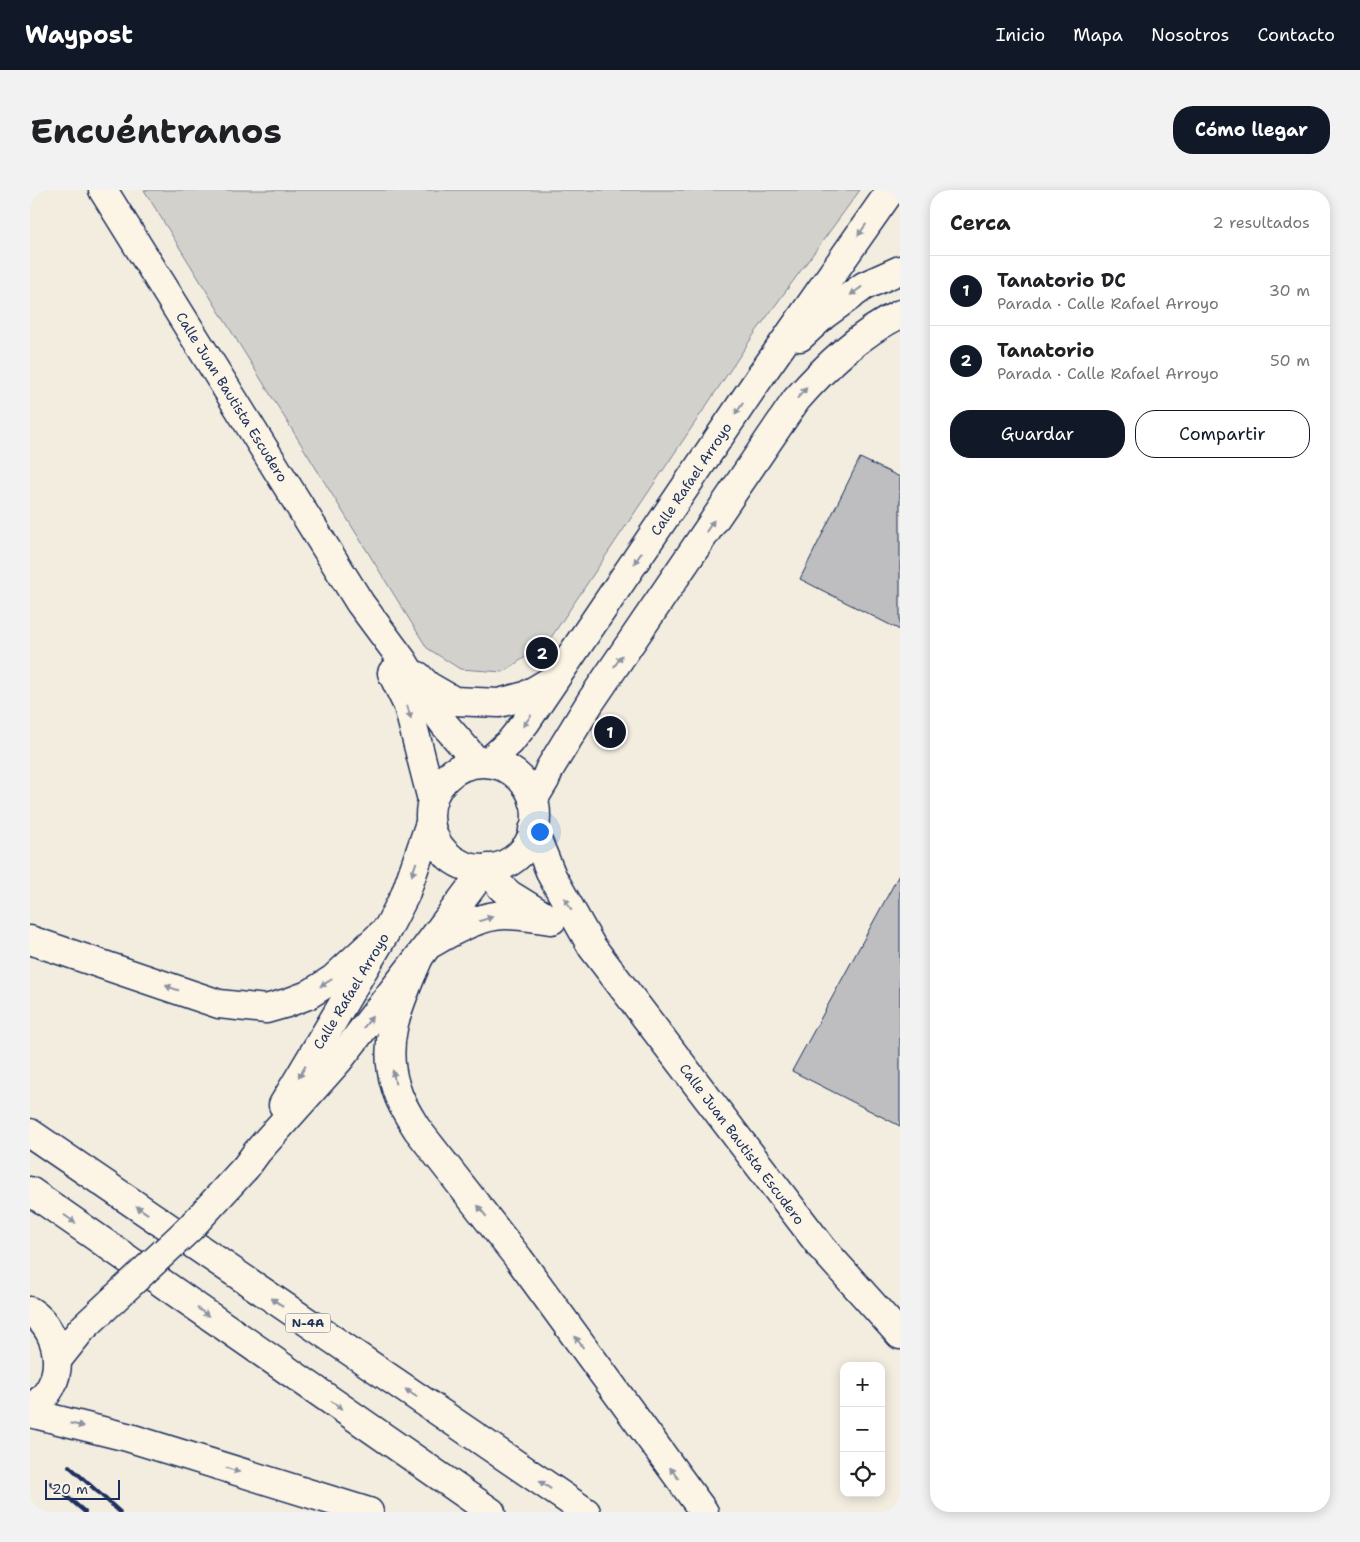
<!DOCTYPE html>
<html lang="es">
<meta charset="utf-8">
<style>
:root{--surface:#fff;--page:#f2f2f2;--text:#202124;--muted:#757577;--line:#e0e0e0;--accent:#111827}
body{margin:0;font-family:"Shantell Sans",sans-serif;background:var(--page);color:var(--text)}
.controls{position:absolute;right:15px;bottom:15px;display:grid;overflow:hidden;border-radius:10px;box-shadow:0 2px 12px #0003}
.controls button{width:45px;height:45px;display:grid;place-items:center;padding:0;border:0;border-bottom:1px solid var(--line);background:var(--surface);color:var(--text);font:25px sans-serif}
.scale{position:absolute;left:15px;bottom:12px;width:75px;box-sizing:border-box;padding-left:5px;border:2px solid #1b2f5e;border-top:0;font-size:14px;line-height:18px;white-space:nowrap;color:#1b2f5e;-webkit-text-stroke:4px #fcf5e5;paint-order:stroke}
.you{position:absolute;left:509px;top:641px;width:18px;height:18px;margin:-12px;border:4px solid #fff;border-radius:50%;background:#1a73e8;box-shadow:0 0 0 8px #1a73e833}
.badge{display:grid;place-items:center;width:32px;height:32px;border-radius:50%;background:var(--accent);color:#fff;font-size:16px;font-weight:700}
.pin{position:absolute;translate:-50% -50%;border:2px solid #fff;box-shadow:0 1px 5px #0006}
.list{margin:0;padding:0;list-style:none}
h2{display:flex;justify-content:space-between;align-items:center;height:65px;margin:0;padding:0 20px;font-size:21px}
h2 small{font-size:16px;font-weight:400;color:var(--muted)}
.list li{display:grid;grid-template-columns:32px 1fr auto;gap:15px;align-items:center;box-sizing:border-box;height:70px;padding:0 20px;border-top:1px solid var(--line)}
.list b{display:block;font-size:19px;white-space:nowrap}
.list p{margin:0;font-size:16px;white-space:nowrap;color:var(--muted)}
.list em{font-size:16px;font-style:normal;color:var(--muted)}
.actions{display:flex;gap:10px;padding:15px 20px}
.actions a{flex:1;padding:11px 0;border:1px solid var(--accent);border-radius:20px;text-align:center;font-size:18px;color:var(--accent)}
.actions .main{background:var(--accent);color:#fff}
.icon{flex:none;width:28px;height:28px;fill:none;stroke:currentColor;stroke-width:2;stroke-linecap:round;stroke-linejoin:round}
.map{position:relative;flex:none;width:870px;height:1322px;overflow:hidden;border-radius:20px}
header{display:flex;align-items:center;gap:30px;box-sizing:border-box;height:70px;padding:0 25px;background:var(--accent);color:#fff}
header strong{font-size:24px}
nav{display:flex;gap:28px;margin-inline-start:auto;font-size:18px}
.intro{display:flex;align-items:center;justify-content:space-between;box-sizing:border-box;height:120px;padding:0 30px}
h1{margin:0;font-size:35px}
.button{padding:12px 22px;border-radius:20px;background:var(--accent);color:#fff;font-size:18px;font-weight:700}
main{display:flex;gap:30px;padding:0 30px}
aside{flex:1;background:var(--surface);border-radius:20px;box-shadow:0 2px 12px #0003}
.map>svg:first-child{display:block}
.green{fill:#d3d1cc;stroke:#778095}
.building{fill:#bebec0;stroke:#1b2f5e}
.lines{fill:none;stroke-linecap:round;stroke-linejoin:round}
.secondary-casing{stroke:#1b2f5e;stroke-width:31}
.primary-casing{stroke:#1b2f5e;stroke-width:31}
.secondary{stroke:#fcf5e5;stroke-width:28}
.primary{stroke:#fcf5e5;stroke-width:28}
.rail{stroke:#1b2f5e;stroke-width:4}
.secondary-bridge-casing{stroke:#1b2f5e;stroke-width:31;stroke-linecap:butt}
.secondary-bridge{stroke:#fcf5e5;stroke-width:28}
.oneway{fill:#8c92a2}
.labels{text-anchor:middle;stroke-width:4.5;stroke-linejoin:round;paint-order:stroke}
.shield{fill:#fcf5e5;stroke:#5e6a86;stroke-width:1}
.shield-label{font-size:12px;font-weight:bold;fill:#1b2f5e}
.street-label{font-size:14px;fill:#1b2f5e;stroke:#fcf5e5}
</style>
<header>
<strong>Waypost</strong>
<nav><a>Inicio</a><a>Mapa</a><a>Nosotros</a><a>Contacto</a></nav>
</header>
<div class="intro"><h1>Encuéntranos</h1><a class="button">Cómo llegar</a></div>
<main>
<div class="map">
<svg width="870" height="1322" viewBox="0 0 870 1322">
<rect width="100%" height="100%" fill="#f3ede0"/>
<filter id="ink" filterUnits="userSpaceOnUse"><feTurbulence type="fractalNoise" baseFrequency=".02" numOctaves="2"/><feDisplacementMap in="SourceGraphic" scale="10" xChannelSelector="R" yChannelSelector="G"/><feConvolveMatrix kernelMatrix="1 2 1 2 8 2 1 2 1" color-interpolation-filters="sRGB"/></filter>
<g filter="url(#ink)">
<!-- green -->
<polygon class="green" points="114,0 830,0 725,143 518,452 473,482 430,479 397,458"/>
<!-- building -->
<g class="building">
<polygon points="830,268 870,287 870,440 770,389"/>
<polygon points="870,683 870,936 762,881"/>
</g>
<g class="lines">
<!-- secondary casing -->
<g class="secondary-casing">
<g id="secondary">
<polyline points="73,0 330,413 373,471 396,509 415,535 448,573"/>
<polyline points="770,147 794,125 834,96 870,80"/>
<polyline points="362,483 378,516 402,610"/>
<polyline points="388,486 398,496 424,511 469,513 495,506 522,490"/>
<polyline points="457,573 480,552 496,532 736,178 861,0"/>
<circle cx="453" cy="626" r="53"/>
<path d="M503 610 515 590 520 578 561 511 766 210C796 176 829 144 870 124"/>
<polyline points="503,640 522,686 562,757 792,1058 870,1145"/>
<polyline points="458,678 471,697 480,705 514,726"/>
<path d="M402 753C422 741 451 725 475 725 490 725 506 728 522 730"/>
<polyline points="253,915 358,738 375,705 400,633"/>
<polyline points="216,977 227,962 309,870 389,767 455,679"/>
<path d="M0 1121C34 1143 38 1197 0 1218"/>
<polyline points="28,1169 52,1139 82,1111"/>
</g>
</g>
<!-- primary casing -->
<g class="primary-casing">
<g id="primary">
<polyline points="0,750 189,814 236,819 257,813 278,805 303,789 358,738"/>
<path d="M389 767C371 810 350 850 366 898 370 913 379 926 387 939L489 1069 674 1322"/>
<polyline points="0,943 556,1322"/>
<polyline points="0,1001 461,1322"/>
<polyline points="0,1223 97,1247 339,1322"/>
</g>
</g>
<!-- secondary -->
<use href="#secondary" class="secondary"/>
<!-- primary -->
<use href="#primary" class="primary"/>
<!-- rail -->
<g class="rail">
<polyline points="39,1276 90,1322"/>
<polyline points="21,1293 55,1322"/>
</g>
<!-- secondary-bridge casing -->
<g class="secondary-bridge-casing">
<polyline id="secondary-bridge" points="82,1111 160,1038 216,977"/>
</g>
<!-- secondary-bridge -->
<use href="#secondary-bridge" class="secondary-bridge"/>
</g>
<!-- one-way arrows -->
<defs><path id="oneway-solid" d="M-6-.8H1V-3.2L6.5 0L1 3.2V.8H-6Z" transform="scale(1.25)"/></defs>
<g class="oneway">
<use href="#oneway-solid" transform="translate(832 40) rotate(125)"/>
<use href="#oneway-solid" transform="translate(826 101) rotate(144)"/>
<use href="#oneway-solid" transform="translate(772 203) rotate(-48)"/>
<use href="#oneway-solid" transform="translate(709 219) rotate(124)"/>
<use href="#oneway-solid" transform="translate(680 336) rotate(-56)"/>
<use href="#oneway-solid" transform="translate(608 368) rotate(124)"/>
<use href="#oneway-solid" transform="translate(588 471) rotate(-56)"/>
<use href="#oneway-solid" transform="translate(379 522) rotate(74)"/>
<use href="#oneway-solid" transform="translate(497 531) rotate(126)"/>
<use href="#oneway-solid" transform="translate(384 679) rotate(109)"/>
<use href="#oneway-solid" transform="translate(538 714) rotate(-120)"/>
<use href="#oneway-solid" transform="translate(456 729) rotate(-18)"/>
<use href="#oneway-solid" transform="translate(296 793) rotate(148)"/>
<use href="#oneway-solid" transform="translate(142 798) rotate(-161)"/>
<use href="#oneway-solid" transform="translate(338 832) rotate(-52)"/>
<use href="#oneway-solid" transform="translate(272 882) rotate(120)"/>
<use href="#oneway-solid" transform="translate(364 887) rotate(-100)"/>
<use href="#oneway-solid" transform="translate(112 1020) rotate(-146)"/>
<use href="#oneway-solid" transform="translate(452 1021) rotate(-128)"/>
<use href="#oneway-solid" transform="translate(40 1029) rotate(35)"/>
<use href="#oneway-solid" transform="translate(247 1112) rotate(-146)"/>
<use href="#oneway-solid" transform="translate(173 1122) rotate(35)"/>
<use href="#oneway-solid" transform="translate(549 1152) rotate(-126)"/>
<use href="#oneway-solid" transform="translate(381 1203) rotate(-146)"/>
<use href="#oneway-solid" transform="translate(307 1215) rotate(35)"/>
<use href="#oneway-solid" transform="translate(47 1235) rotate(14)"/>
<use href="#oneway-solid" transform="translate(203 1280) rotate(17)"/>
<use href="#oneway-solid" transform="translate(644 1283) rotate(-127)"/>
<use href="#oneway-solid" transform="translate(515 1295) rotate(-146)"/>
</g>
</g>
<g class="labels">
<!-- shield labels -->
<rect class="shield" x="255.5" y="1123.5" width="45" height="19" rx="4"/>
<g class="shield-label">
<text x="278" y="1137">N-4A</text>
</g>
<!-- street labels -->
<g class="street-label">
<text transform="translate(202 207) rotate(58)" y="5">Calle Juan Bautista Escudero</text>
<text transform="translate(661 289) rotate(-56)" y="5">Calle Rafael Arroyo</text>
<text transform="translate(321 801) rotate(-59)" y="5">Calle Rafael Arroyo</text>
<text transform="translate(712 954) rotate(53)" y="5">Calle Juan Bautista Escudero</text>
</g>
</g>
</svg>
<div class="controls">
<button>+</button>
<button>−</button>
<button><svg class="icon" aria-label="locate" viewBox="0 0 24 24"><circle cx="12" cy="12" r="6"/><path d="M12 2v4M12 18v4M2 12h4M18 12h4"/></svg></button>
</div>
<div class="scale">20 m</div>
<div class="you"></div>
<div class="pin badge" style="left:580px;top:542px">1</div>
<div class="pin badge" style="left:512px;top:463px">2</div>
</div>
<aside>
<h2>Cerca<small>2 resultados</small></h2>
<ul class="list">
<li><span class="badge">1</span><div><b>Tanatorio DC</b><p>Parada · Calle Rafael Arroyo</p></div><em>30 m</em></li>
<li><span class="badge">2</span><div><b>Tanatorio</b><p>Parada · Calle Rafael Arroyo</p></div><em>50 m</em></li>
</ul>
<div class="actions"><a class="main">Guardar</a><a>Compartir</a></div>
</aside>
</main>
